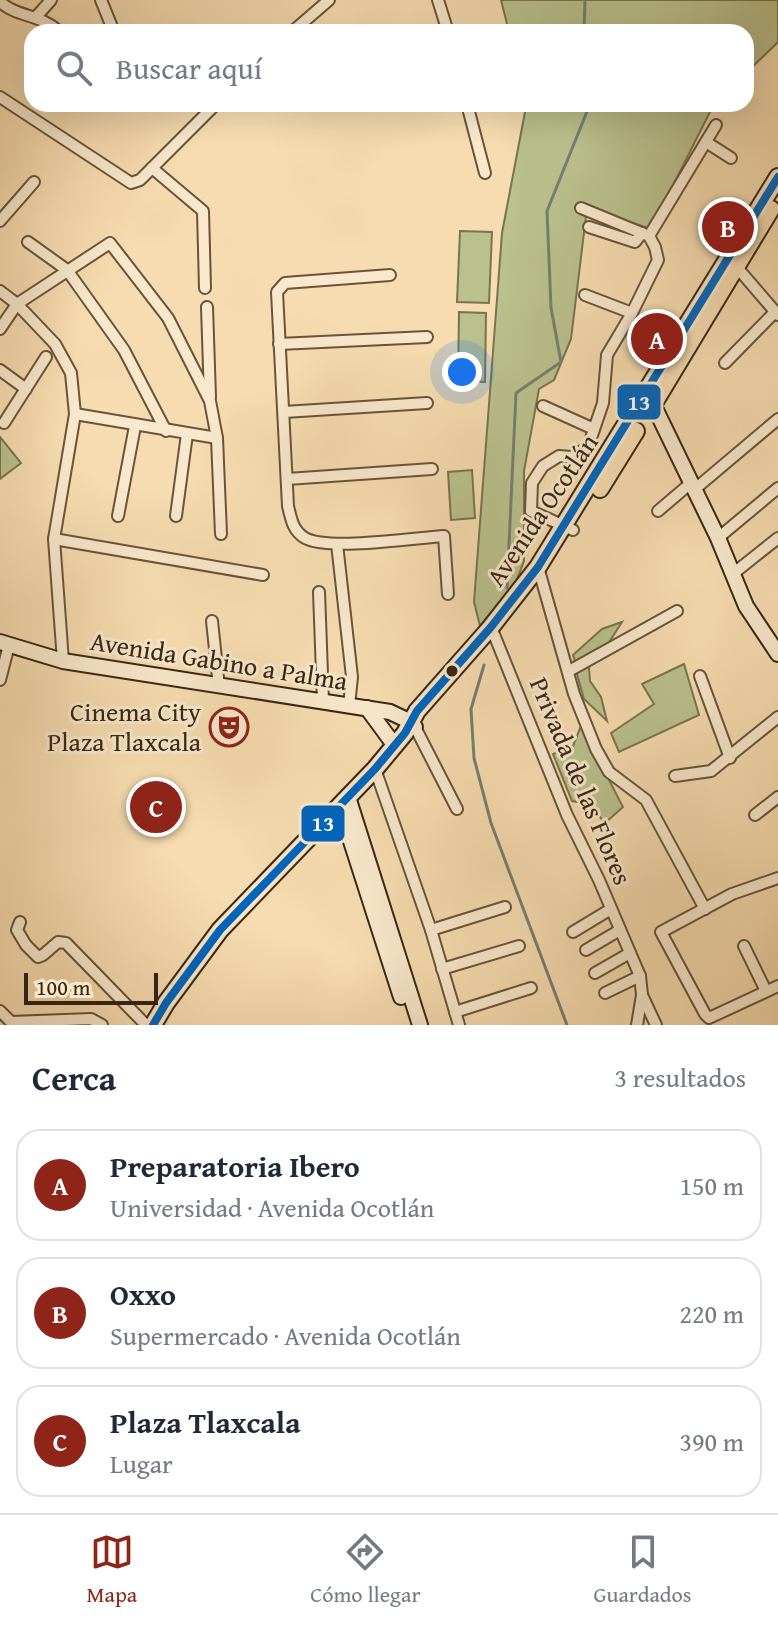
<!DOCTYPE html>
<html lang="es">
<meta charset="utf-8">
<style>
:root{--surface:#fff;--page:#f6f6f7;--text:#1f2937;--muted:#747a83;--line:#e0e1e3;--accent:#8f2418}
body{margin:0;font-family:"Gentium Book Plus",serif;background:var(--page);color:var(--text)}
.scale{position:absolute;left:24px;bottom:20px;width:134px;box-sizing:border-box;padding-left:8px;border:4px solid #382613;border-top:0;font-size:22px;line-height:28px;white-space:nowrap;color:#382613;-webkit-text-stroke:6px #f9e8cc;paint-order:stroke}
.you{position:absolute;left:462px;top:372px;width:28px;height:28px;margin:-20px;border:6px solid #fff;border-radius:50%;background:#1a73e8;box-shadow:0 0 0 12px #1a73e833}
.badge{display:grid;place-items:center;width:52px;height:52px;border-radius:50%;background:var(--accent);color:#fff;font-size:26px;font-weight:700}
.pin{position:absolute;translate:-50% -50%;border:4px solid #fff;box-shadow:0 2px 8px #0006}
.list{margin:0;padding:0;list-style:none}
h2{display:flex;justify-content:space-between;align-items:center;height:104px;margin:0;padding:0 32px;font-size:34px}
h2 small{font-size:26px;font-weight:400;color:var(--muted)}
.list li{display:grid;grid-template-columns:52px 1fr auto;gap:24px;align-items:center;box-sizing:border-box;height:112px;margin:0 16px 16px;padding:0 16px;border:2px solid var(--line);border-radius:24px}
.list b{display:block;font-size:30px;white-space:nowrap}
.list p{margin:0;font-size:26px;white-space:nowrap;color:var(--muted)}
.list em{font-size:26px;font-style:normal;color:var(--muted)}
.icon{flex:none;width:44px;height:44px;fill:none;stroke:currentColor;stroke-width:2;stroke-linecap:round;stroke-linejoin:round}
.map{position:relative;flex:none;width:778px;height:1025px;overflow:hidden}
.search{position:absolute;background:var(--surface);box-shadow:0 8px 32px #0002;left:24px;right:24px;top:24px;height:88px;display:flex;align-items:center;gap:20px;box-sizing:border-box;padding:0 28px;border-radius:24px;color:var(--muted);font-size:30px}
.sheet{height:488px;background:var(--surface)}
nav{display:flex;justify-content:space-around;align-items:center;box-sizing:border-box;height:112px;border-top:2px solid var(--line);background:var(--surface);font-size:22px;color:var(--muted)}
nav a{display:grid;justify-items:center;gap:4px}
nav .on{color:var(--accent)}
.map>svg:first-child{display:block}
.green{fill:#bac18d;stroke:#797450;stroke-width:2}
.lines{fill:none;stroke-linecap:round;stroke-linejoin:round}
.stream{stroke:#757f71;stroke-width:3}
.street-casing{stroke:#68543a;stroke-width:14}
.secondary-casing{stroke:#382613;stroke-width:18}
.primary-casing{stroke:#382613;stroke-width:20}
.street{stroke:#f9e8cc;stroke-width:10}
.secondary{stroke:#f9e8cc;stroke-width:14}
.primary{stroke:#f6dcb0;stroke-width:16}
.bus-1-casing{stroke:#f9e8cc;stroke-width:14}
.bus-1{stroke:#0065bd;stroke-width:8}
.bus-dot{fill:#382613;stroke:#f9e8cc;stroke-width:3}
.labels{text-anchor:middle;stroke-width:6;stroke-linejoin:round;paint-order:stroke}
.street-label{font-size:26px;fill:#382613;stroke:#f9e8cc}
.poi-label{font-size:26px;fill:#382613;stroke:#f9e8cc;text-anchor:end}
.line-badge{stroke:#f9e8cc;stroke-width:3}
.badge-label{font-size:22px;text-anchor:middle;font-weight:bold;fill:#fff}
</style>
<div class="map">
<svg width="778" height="1025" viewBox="0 0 778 1025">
<rect width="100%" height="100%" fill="#f6dcb0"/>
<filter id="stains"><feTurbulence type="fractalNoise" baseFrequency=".0025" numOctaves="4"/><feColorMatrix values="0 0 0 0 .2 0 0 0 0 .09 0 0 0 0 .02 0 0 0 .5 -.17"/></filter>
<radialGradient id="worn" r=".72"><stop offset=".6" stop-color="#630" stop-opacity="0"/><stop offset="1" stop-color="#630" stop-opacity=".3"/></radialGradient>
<!-- green -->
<g class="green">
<polygon points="501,0 778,0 778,42 746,73 746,32 509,32"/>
<polygon points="523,104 714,104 651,229 587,208 571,339 554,380 539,389 524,471 524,561 516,582 480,626 474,602 502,233 525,112"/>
<polygon points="460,231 492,232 489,303 457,302"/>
<polygon points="459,312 486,313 485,382 458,381"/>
<polygon points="0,437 21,463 0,479"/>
<polygon points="472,470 475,518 451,520 448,472"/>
<polygon points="622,622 606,647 576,664 573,655 602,629"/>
<polygon points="684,664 699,715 619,752 611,733 654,704 642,684"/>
<polygon points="589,667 590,681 601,697 607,721 584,699 576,671"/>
<polygon points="581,726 623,807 605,823 589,804 572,801 553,754 573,746"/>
</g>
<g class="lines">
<!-- stream -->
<g class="stream">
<polyline points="584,32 585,0"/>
<polyline points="507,588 516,393 561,362 551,308 547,211 588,109 587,104"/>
<polyline points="484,665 471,709 474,758 491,823 567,1025"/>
</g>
<!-- street casing -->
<g class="street-casing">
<g id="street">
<polyline points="101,0 114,32"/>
<polyline points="438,0 448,32"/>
<path d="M0 2C19 18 38 13 60 32"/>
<polyline points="36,17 51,0"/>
<polyline points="292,32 329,0"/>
<polyline points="0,97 131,183 140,180 216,104"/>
<polyline points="467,104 485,173"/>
<polyline points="706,142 731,158"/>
<polyline points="152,168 203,211 205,288"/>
<polyline points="581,208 649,236 655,247 658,260 632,313 585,295"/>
<polyline points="0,221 34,182"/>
<polyline points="589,227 635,242 642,233"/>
<polyline points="649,236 716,125"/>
<polyline points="28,242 67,270 124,350 166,431"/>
<polyline points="735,265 778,315"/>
<path d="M390 275 285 283 277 292 288 506C291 519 293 531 305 538 328 551 415 538 444 536L448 594"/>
<polyline points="0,291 17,304 55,344 71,373 75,414 54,539 63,661"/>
<polyline points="207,307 210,397"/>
<polyline points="0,329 17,304 110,243 168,318 210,401 217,438 221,534"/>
<polyline points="279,344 427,337"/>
<polyline points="725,363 775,312"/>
<polyline points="0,370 26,389"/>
<polyline points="543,406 594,429"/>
<polyline points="284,412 427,403"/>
<polyline points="75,414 217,438"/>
<polyline points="4,423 46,357"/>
<polyline points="287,479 432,469"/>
<polyline points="695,489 778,419"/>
<polyline points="658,511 692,482"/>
<polyline points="118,516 135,426"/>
<polyline points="176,516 187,434"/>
<polyline points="573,530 531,511 532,483 543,466 559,456 572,457 588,447 603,403 607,355 632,313"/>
<polyline points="718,538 778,488"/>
<polyline points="54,539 263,575"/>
<polyline points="337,544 352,677 349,705"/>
<polyline points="538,567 574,694 596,749 609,772 646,800 705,909"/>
<polyline points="734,573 778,538"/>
<polyline points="319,592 323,701"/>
<polyline points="212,621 219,687"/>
<polyline points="491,627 567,815 599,880 640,976 642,995 656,1025"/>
<polyline points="569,671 677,611"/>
<polyline points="700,676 730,758"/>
<polyline points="0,680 9,645"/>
<polyline points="415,727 457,809"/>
<polyline points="375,769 431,930 459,1025"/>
<polyline points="675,776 711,771 778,717"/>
<polyline points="755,815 778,797"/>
<polyline points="778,878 732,894 661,932 705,1014 709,1018 778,986"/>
<polyline points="20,922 17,930 26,945 38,957 43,955 58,942 66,943 146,1025"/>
<polyline points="431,930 505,907"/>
<polyline points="573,932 611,909"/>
<polyline points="744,946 766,991"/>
<polyline points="586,950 620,930"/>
<polyline points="442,969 519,946"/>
<polyline points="595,973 630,953"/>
<polyline points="605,993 640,976"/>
<polyline points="0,1011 11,1022 91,1019 102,1025"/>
<polyline points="455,1012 531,988"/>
<polyline points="637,1025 642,995"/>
</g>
</g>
<!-- secondary casing -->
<g class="secondary-casing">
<g id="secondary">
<polyline points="648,399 653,404 718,538 746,606 778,654"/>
<polyline points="0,642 63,661 390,712 409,721 415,727"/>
<polyline points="367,708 395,746"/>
<polyline points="348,797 420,1025"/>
<polyline points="340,807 401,997"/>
</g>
</g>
<!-- primary casing -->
<g class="primary-casing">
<g id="primary">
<polyline points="651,408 771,209"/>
<polyline points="600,489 636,431"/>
<polyline points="153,1025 166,1003 220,930 375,769 405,733 417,711 491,627 538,567 778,177"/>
</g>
</g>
<!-- street -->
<use href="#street" class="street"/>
<!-- secondary -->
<use href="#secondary" class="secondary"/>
<!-- primary -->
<use href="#primary" class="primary"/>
<!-- bus-1 casing -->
<g class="bus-1-casing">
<polyline id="bus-1" points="153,1025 166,1003 220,930 375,769 405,733 417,711 491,627 538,567 778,177"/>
</g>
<!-- bus-1 -->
<use href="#bus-1" class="bus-1"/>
</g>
<!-- icons -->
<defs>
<g id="theatre-ring" transform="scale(2)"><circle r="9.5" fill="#f9e8cc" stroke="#8f2418" stroke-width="1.5"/><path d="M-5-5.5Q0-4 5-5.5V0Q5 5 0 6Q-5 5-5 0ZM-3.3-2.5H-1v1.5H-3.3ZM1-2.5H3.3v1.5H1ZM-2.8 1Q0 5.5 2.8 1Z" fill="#8f2418"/></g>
</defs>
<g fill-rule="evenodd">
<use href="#theatre-ring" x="229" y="727"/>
</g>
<!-- markers -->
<circle class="bus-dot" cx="452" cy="671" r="7"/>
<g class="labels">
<!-- street labels -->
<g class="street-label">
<text transform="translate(542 510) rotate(-56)" y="9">Avenida Ocotlán</text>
<text transform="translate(219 661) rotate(9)" y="9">Avenida Gabino a Palma</text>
<text transform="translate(581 781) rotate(67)" y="9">Privada de las Flores</text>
</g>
<!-- poi labels -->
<g class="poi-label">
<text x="201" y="721">Cinema City<tspan x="201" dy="30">Plaza Tlaxcala</tspan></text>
</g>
</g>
<g class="line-badge">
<rect x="616" y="383" width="46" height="38" rx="8" fill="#0065bd"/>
<rect x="300" y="804" width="46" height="39" rx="8" fill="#0065bd"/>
</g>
<g class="badge-label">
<text x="639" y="410">13</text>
<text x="323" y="831">13</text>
</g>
<rect width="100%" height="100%" filter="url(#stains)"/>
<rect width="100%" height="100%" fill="url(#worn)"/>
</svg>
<div class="scale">100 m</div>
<div class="you"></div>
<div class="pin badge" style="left:657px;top:339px">A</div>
<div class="pin badge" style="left:728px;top:227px">B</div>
<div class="pin badge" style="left:156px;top:807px">C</div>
<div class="search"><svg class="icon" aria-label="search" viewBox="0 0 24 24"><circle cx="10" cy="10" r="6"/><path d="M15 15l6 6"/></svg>Buscar aquí</div>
</div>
<section class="sheet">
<h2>Cerca<small>3 resultados</small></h2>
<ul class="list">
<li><span class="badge">A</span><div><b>Preparatoria Ibero</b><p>Universidad · Avenida Ocotlán</p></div><em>150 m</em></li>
<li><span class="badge">B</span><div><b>Oxxo</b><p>Supermercado · Avenida Ocotlán</p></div><em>220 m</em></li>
<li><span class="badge">C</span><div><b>Plaza Tlaxcala</b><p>Lugar</p></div><em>390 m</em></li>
</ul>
</section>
<nav>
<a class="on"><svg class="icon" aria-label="map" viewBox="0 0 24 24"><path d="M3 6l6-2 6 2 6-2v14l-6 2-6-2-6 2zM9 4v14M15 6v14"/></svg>Mapa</a>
<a><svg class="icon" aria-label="directions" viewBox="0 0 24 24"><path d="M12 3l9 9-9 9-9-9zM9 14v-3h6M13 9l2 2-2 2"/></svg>Cómo llegar</a>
<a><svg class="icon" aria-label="saved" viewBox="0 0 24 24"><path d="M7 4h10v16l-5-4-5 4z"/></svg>Guardados</a>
</nav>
